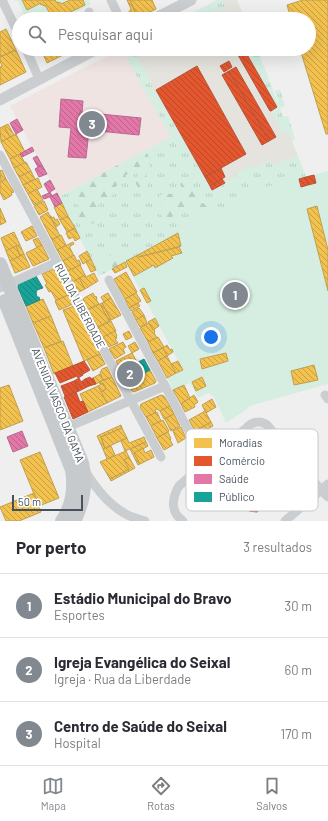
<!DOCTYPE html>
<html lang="pt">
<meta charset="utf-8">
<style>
:root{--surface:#fff;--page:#f2f2f3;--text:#2b2b33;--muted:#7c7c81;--line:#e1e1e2;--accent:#82888f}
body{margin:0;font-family:Barlow,sans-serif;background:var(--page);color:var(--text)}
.scale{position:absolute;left:12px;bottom:10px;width:71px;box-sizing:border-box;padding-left:4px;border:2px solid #47505b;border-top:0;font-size:11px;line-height:14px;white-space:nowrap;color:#47505b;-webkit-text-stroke:3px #fff;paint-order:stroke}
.you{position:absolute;left:211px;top:337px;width:14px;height:14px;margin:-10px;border:3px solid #fff;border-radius:50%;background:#1a73e8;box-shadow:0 0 0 6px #1a73e833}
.badge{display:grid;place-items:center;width:26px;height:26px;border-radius:50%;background:var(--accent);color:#fff;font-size:13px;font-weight:700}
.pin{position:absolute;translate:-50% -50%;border:2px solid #fff;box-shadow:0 1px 4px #0006}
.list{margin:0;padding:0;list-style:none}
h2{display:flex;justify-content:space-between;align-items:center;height:52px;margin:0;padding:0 16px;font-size:17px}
h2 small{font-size:13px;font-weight:400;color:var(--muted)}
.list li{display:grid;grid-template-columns:26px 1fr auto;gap:12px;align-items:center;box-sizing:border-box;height:64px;padding:0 16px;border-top:1px solid var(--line)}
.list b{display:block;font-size:15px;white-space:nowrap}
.list p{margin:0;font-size:13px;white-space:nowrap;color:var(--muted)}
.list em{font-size:13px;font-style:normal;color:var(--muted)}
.icon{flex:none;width:22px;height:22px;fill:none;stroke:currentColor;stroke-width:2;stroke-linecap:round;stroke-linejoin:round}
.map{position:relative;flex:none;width:328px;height:521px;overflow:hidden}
.search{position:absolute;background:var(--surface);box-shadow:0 4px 16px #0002;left:12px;right:12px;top:12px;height:44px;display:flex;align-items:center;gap:10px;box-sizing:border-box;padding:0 14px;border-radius:22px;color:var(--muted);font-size:15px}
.sheet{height:244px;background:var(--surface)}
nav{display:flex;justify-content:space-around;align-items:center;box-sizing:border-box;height:56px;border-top:1px solid var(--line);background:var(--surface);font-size:11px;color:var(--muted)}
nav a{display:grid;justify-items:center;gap:2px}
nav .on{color:var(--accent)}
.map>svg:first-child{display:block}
.commercial{fill:#e4e3dd}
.medical{fill:#efe4e1}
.grass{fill:url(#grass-tufts)}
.forest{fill:url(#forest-firs)}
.park{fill:#d5eee1}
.homes{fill:url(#homes-back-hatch);stroke:#bf9f52}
.shops{fill:url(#shops-back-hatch);stroke:#b5553c}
.health{fill:url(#health-back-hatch);stroke:#b46b91}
.public{fill:url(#public-back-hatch);stroke:#258a86}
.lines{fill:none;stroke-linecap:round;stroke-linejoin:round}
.minor{stroke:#cbced0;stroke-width:9}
.tertiary{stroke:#cbced0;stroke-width:11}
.primary{stroke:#c7cacd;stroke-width:14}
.labels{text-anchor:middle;stroke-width:4;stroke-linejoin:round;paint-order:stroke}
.street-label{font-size:11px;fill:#47505b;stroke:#fff}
.key{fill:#fff;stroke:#c8cace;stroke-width:1}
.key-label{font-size:11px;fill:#47505b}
</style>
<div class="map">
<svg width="328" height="521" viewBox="0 0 328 521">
<defs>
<pattern id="grass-tufts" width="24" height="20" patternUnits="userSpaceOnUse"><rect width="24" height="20" fill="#d5eee1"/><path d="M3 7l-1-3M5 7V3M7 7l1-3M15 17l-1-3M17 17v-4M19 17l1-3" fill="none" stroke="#b8cec3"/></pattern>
<pattern id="forest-firs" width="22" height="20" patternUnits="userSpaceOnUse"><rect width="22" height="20" fill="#d5eee1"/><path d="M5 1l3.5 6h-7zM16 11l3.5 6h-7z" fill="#b8cec3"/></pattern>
<pattern id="homes-back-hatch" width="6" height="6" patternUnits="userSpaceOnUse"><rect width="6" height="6" fill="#f2c14e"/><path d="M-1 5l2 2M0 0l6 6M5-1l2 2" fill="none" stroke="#c69f44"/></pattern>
<pattern id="shops-back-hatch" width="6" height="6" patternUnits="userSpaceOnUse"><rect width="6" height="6" fill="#e4572e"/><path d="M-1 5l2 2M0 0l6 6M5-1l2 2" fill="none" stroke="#bb4a2a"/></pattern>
<pattern id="health-back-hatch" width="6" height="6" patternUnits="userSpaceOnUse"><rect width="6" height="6" fill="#e377a8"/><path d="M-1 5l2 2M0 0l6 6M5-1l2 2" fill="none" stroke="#ba648c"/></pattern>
<pattern id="public-back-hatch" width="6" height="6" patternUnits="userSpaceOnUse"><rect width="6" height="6" fill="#17a398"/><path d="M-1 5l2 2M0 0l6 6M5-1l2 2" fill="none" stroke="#17877f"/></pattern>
</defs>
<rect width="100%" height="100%" fill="#f0efef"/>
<!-- commercial -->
<g class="commercial">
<polygon points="217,0 237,0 245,19 181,19"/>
<polygon points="124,49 257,49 306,177 259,189 214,214 122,50"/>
</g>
<!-- medical -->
<polygon class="medical" points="122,50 171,137 59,197 10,106 89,65"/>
<!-- grass -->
<g class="grass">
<polygon points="217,0 222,0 229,19 227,19 220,7 199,19 189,19 188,18 185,19 181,19"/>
<polygon points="124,49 133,49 151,82 150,83 212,192 226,184 225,182 236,176 235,174 252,165 254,169 269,161 272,165 298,156 306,177 259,189 99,276 59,197 171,137 122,50"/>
<polygon points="246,49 257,49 279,106 275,91 280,89 285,106 280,108 283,117 288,116 295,139 292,140 288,131 283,133 271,111 277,107 238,53"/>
</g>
<!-- forest -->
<g class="forest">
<path d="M142 152 148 154V162L150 166 146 175 149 183 144 190 139 189 135 182 138 174 133 172 126 175 124 182 116 186C115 197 109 198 99 200L98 209 94 214 95 222 90 225 82 223 77 219 79 214 82 211 79 206 75 203 74 197 77 193 75 188Z"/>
<path d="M185 180 191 182 193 186V192L196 196H201L202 203C208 205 209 209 211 215L201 221C196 218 194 216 194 210L179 208C174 215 173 219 163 220L162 216 159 213 162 207 159 197 163 193 169 194H173L175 199 181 196 183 190 180 184Z"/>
<path d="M114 251C120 254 124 255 125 262L99 276 95 267C97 262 101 262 106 263L110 259 111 253Z"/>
</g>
<!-- park -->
<g class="park">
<polygon points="11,0 89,0 91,4 62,19 26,19 18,1"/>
<path d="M328 171V384L250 406C246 410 243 412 238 415 234 417 230 421 226 423L214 397 209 393 198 398 190 383 173 390 167 378 183 370 125 262 259 189Z"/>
</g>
<!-- homes -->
<g class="homes">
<polygon points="22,0 55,0 57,3 57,2 61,3 61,4 70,0 83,0 85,5 60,17 58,13 58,14 54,13 54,12 50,14 45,5 45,6 40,4 41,3 27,10"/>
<polygon points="127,0 130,0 137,17 133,19 132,17 130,17 128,13 131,9"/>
<polygon points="130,0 152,0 156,9 138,18"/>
<polygon points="303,0 328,0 328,134 326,134 300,49 309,49 309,19 291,19 287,5"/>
<polygon points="103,13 106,19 90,19"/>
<polygon points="6,29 16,50 0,57 0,32"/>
<polygon points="41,49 68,49 69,52 47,63"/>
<polygon points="16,50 26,72 0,85 0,67 2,66 0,61 0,57"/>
<polygon points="8,124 14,135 10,137 4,126"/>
<polygon points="4,126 10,137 1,142 0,128"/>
<polygon points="16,134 25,152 10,159 1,142"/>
<polygon points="20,154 25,163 14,168 10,159"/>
<polygon points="26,162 31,171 19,177 14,168"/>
<polygon points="2,170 6,179 1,182 0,171"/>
<polygon points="31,171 35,179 23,185 19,177"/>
<polygon points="38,178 42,187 28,194 23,185"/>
<polygon points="6,179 14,192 11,193 12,195 4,200 0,192 0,182"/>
<polygon points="37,189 43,200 34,205 28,194"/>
<polygon points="44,201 48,210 39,215 34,206"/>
<polygon points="62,203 68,216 60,220 54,207"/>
<polygon points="317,206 328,250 328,291 307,209"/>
<polygon points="0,208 6,222 0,225"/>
<polygon points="48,212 60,236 52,240 40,217"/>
<polygon points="50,216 51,216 52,218 54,217 55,220 57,219 60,224 56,227"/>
<polygon points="68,216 75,228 67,232 60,220"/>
<polygon points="32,226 37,236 26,241 21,232"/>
<polygon points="75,228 80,238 75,241 73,237 69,239 66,233"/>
<polygon points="14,232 20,245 6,251 1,238"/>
<polygon points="178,233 181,246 139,257 138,255"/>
<polygon points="61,235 66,245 57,250 52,240"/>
<polygon points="38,238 42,245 37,248 33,240"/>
<polygon points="73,242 74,244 70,246 70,248 74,256 63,261 57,250"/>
<polygon points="20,245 24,254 20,256 16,246"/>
<polygon points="42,245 49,259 33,266 26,253"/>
<polygon points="16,246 20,256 10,261 6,251"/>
<polygon points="179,247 182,253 171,256 173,258 155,268 154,265 134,276 126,261 138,255 139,257"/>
<polygon points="87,251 91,259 83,264 79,256"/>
<polygon points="24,254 30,267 15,273 10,261"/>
<polygon points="74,255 77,261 79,260 81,265 68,271 63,261"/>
<polygon points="91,259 96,270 91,272 86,262"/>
<polygon points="125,262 127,267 115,273 112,269"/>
<polygon points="80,265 85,275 73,282 68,271"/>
<polygon points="53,269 55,270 69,295 56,300 51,291 49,292 45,285 47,284 42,274"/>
<polygon points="126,272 137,292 125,299 114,279"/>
<polygon points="94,273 98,281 85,289 79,278 85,275 86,277"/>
<polygon points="79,278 85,289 79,292 73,282"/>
<polygon points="144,288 151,301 147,303 140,290"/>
<polygon points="93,293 95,297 96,296 97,299 96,299 99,304 88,309 83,300 84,298"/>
<polygon points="108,293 111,298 104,302 101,297"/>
<polygon points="136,293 141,301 129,308 125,299"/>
<polygon points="68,295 73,304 59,310 55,301"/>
<polygon points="111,298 121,315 111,320 102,303"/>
<polygon points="43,299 51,316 33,323 26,306"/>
<polygon points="102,303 111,320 109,321 100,304"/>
<polygon points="138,303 140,306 131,311 129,308"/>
<polygon points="100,304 109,321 98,327 88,310"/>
<polygon points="74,306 100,354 84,361 63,310"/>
<polygon points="139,308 144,315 136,320 132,312"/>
<polygon points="144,315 147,323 140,327 136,320"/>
<polygon points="51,316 61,341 44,348 33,323"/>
<polygon points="155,318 159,326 153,330 148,322"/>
<polygon points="111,321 116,331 103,337 98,327"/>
<polygon points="149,323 153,330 154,329 155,332 154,333 157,338 148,342 140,328"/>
<polygon points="115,331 117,336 116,337 117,338 115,339 118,343 109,347 103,337"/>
<polygon points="129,331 132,337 126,340 123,334"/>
<polygon points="158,337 164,347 153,353 148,342"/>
<polygon points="63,341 73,366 54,374 44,348"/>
<polygon points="123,342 126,347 123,349 125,353 115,359 109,349"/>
<polygon points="135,342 139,349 132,353 128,346"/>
<polygon points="167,345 170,350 172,349 173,352 167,356 163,348"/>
<polygon points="163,348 167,356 158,361 153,353"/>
<polygon points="132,353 137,362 121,371 116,361"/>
<polygon points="226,353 228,361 202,369 200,359"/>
<polygon points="100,354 105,364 93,371 87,360"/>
<polygon points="167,356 176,373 167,378 158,361"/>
<polygon points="178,361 183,370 176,373 171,364"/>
<polygon points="314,365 318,380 294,385 291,371"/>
<polygon points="107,367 112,377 103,380 100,373 102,369"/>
<polygon points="150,370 156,381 155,383 134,392 132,391 127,382 138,377 139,379 143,377 141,375"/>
<polygon points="100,374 103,380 96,384 93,378"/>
<polygon points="112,377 121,396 107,403 101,392 106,389 103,383 100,384 99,382"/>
<polygon points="202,377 206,386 196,391 192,382"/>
<polygon points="103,383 106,389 101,392 98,386"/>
<polygon points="9,385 23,421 0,430 0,388"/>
<polygon points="184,385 190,398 181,404 173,390"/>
<polygon points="98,386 107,403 88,412 80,394"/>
<polygon points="161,395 164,396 170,406 160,411 157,409 155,410 156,413 146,417 140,407 141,404"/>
<polygon points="194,395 198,402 194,405 195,407 185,412 181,404"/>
<polygon points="212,399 216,407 206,413 202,405"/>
<polygon points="170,406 174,414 164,419 160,411"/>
<polygon points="205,411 211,422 195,431 189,420"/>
<polygon points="157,412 161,421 151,426 146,417"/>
<polygon points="174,414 180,426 171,431 165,419"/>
<polygon points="163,420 169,431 157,438 151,426"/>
<polygon points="211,422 213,426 197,434 195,431"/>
<polygon points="121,425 122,428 101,437 105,448 103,449 97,436"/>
<polygon points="181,427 186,438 178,443 173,431"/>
<polygon points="122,428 127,438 105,448 101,437"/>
<polygon points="168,432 171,439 170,440 173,445 164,450 157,438"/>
<polygon points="144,437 146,442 125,451 121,441 127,438 129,443"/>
<polygon points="146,442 148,446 143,449 143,448 134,453 140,464 138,465 130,449"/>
<polygon points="111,446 115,455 107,459 103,449"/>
<polygon points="143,448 145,453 151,450 154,457 140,464 134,453"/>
<polygon points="126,451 129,457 124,460 129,469 110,479 100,462"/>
<polygon points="40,452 59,498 39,506 20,460"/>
<polygon points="129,457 135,468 111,481 110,479 129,469 124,460"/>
<polygon points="34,493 41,512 19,521 6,521 0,507"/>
</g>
<!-- shops -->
<g class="shops">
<polygon points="245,51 277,107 271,111 270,111 238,55"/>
<polygon points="229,61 232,67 224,72 220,66"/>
<polygon points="197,66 246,154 205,177 156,90"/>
<polygon points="236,67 276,137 269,141 229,71"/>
<polygon points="229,71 269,141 262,145 222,75"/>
<polygon points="221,168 225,177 210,186 205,177"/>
<polygon points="314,175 316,183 308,185 306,177"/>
<polygon points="306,177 308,185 301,187 299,179"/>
<polygon points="222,179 225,183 212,190 210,186"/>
<polygon points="84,361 90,370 83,374 77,364"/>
<polygon points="77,364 83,375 78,378 77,376 60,383 55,373"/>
<polygon points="90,377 91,379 93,378 96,384 89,386 85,379"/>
<polygon points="79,378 81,382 85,379 89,386 79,391 74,381"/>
<polygon points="74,381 79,391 65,396 61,386"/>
<polygon points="76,392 80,402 83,401 88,412 73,419 64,397"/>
<polygon points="259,437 264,443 262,445 264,448 266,446 272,452 270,454 272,457 280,450 300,473 294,478 295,480 257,512 249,511 247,509 249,507 247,504 243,508 235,507 234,505 236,503 233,500 231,502 226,496 228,494 225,491 216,499 208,499 206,497 208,495 206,492 204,494 198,487"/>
</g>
<!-- health -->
<g class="health">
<polygon points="61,99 83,101 82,112 80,112 78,129 89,130 86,158 68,157 71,128 59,127"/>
<polygon points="80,112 141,118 139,135 78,129"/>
<polygon points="17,119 23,130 16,134 10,123"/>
<polygon points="32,147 34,151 22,157 20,154"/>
<polygon points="37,156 42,165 38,167 33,158"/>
<polygon points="42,165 47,174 39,177 35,169"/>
<polygon points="50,180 55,189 50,192 52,196 44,199 42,196 49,193 44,184"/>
<polygon points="57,193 62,203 55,207 50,197"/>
<polygon points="22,431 28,446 13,452 7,437"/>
</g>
<!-- public -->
<g class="public">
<polygon points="36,276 43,288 37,290 36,293 37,297 39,297 40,300 26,306 18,288 18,286 19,283"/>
<polygon points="144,359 150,370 142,374 141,371 136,373 138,377 127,382 121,371"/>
</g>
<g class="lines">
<!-- minor -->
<g class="minor">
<polyline points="2,0 19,35"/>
<polyline points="111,0 120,19"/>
<polyline points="82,19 88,16 89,13 89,12"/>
<polyline points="26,49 39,79"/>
<polyline points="0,155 161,457"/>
<polyline points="109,280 191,435"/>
<polyline points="0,288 57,262"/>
<polyline points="325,395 328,399"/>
<polyline points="63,429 165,386"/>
<path d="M85 471C95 487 108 504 124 513 130 517 138 519 145 521"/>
<path d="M183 521C170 512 172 498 179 486L251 424C257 421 262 421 267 425L321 490 328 497"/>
<polyline points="285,521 328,484"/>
</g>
<!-- tertiary -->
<g class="tertiary">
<polyline points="154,19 191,0"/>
<polyline points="0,100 97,49"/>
</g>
<!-- primary -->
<g class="primary">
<path d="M0 264 82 463C87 483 83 504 74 521"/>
<path d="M5 301 72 470C75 488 73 505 62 521"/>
</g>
</g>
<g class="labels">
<!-- street labels -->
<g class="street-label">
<text transform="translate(80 306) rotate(62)" y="4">RUA DA LIBERDADE</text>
<text transform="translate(58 405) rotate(68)" y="4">AVENIDA VASCO DA GAMA</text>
</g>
</g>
<!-- legend -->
<rect x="186" y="429" width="132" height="82" rx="6" class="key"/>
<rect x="194" y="438" width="18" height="10" fill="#f2c14e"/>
<rect x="194" y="456" width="18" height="10" fill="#e4572e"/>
<rect x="194" y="474" width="18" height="10" fill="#e377a8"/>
<rect x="194" y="492" width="18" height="10" fill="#17a398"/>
<g class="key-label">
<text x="219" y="447">Moradias</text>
<text x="219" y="465">Comércio</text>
<text x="219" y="483">Saúde</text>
<text x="219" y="501">Público</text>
</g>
</svg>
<div class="scale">50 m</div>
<div class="you"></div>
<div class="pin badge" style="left:235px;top:295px">1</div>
<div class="pin badge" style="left:130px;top:374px">2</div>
<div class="pin badge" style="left:92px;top:124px">3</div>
<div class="search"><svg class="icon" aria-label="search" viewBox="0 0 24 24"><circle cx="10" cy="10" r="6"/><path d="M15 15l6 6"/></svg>Pesquisar aqui</div>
</div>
<section class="sheet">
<h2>Por perto<small>3 resultados</small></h2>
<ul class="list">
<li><span class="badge">1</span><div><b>Estádio Municipal do Bravo</b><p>Esportes</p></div><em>30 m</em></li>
<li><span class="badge">2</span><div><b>Igreja Evangélica do Seixal</b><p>Igreja · Rua da Liberdade</p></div><em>60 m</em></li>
<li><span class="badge">3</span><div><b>Centro de Saúde do Seixal</b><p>Hospital</p></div><em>170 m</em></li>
</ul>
</section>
<nav>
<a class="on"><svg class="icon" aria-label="map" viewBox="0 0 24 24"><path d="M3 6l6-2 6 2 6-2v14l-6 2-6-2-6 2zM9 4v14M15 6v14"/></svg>Mapa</a>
<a><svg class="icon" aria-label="directions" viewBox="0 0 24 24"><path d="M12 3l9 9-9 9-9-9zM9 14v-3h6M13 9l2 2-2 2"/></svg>Rotas</a>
<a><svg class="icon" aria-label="saved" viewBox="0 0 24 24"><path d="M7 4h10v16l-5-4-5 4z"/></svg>Salvos</a>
</nav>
